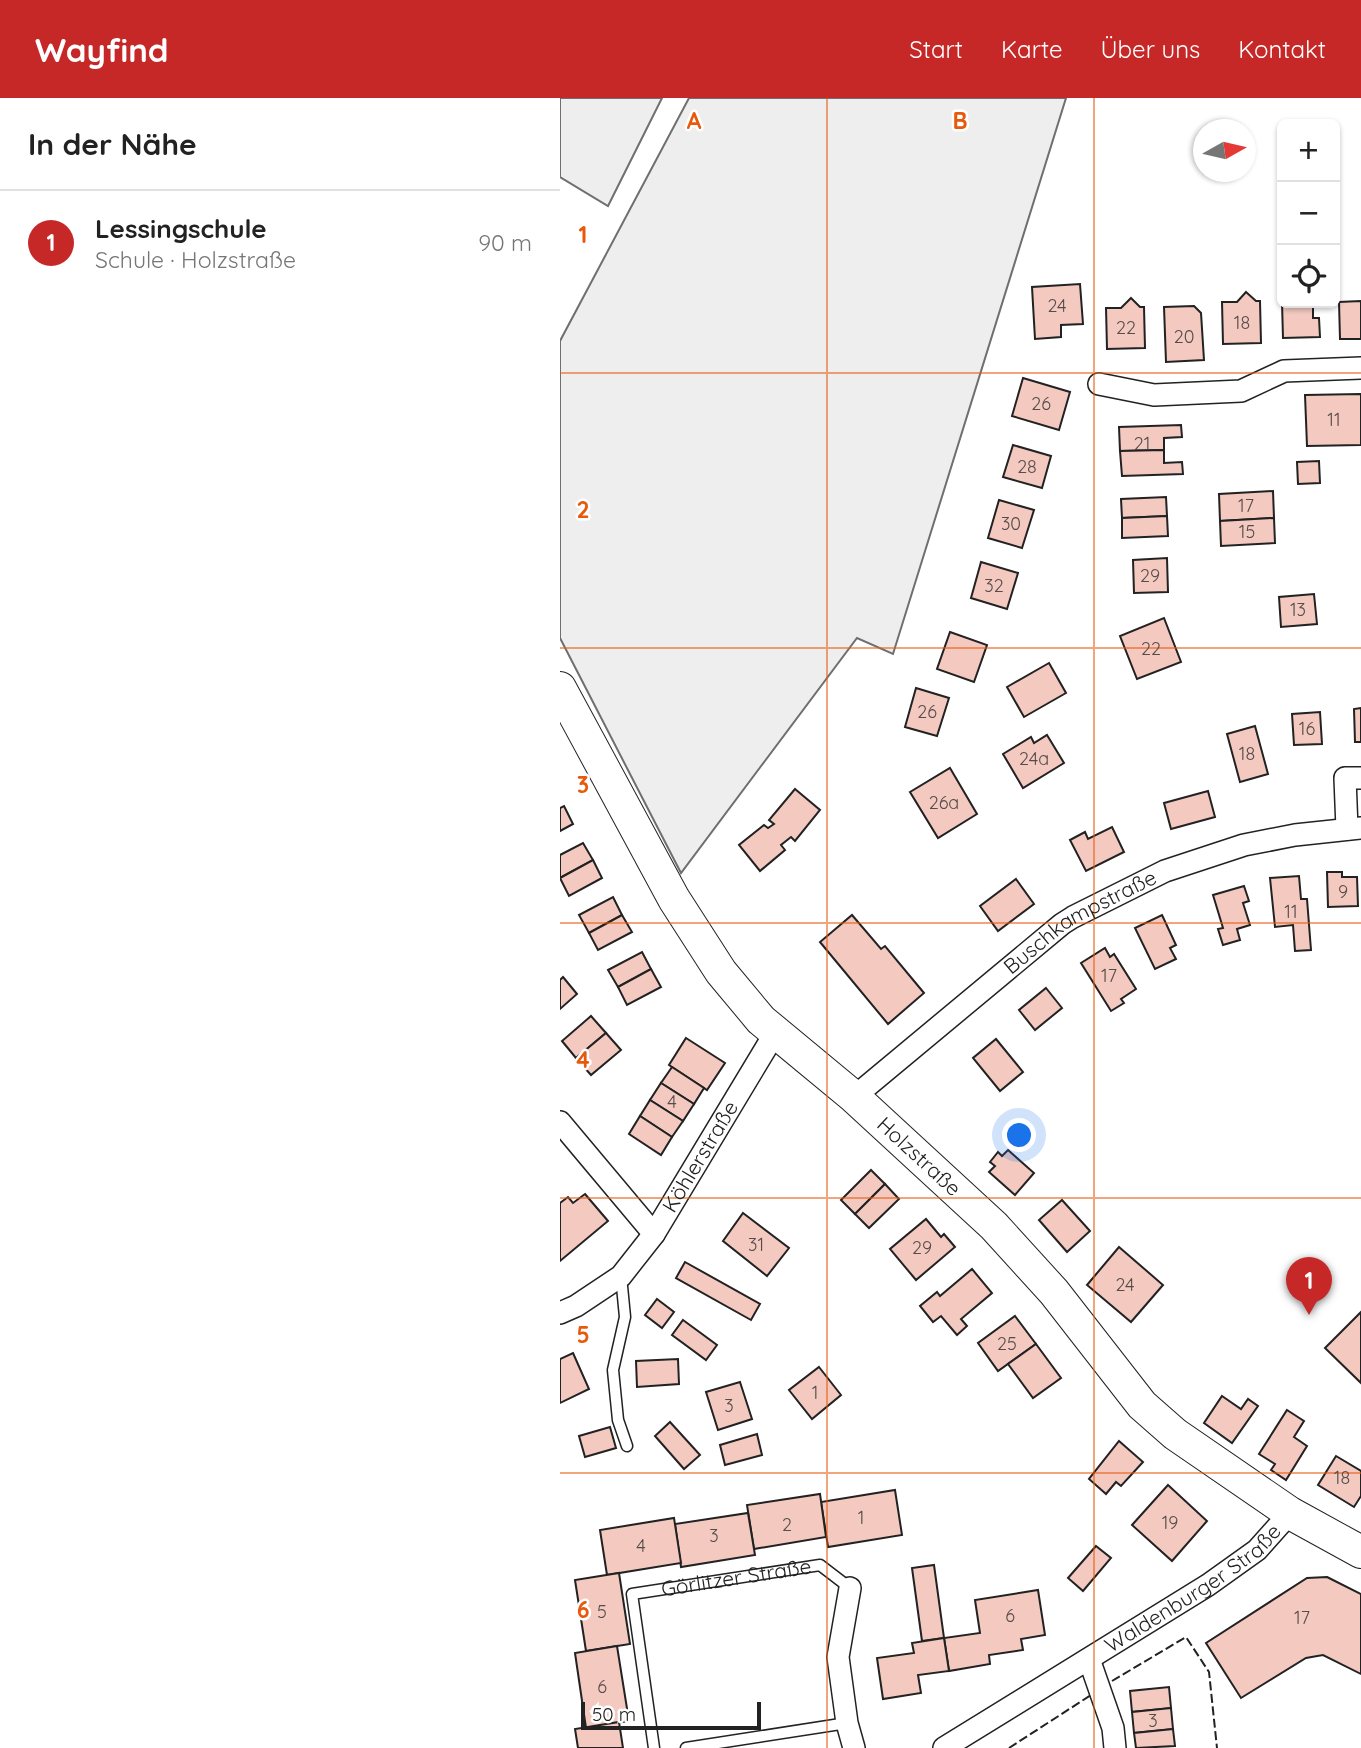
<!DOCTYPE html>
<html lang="de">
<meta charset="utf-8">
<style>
:root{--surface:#fff;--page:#f2f2f2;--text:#222;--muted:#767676;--line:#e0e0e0;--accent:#c62828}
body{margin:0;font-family:Quicksand,sans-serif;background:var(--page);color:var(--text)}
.controls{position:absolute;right:21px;top:21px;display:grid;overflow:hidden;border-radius:10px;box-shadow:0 2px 5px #0004}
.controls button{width:63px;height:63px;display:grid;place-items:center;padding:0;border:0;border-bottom:2px solid var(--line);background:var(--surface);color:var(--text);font:35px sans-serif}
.compass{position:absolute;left:633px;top:21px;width:63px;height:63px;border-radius:50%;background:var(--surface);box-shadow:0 2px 5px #0004;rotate:82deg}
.scale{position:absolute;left:21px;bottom:18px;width:180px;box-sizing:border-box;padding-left:7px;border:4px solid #222;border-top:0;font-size:19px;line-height:24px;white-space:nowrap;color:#222;-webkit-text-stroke:5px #fff;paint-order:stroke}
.you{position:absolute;left:460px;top:1038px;width:24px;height:24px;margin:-18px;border:5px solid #fff;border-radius:50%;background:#1a73e8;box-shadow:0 0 0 10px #1a73e833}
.badge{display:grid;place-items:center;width:46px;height:46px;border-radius:50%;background:var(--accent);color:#fff;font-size:23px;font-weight:700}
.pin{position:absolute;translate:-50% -58px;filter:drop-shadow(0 2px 4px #0008)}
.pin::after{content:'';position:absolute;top:37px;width:24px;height:21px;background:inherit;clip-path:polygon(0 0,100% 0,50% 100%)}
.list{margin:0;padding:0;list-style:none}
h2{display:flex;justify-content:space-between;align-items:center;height:91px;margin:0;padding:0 28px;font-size:30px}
h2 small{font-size:23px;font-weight:400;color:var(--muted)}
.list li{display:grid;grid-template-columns:46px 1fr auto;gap:21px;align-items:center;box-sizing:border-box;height:105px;padding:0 28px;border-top:2px solid var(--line)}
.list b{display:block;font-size:26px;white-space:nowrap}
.list p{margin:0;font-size:23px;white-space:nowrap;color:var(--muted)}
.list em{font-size:23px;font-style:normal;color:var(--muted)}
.icon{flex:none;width:38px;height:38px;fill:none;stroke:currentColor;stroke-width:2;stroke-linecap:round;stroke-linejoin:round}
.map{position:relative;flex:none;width:801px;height:1650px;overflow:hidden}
header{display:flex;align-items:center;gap:42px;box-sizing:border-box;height:98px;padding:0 35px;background:var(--accent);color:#fff}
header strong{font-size:33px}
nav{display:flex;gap:38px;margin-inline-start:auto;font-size:24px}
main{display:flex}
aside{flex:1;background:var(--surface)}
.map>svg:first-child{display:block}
.green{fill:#eee;stroke:#6f6f6f;stroke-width:2}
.building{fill:#f3c9c0;stroke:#222;stroke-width:2}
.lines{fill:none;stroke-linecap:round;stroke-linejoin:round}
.lane-casing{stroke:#222;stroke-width:13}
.street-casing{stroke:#222;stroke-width:24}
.secondary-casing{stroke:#222;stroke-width:34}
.lane{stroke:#fff;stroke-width:10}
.street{stroke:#fff;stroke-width:21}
.secondary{stroke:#fff;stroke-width:32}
.fence{stroke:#222;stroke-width:2;stroke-dasharray:9 3.5;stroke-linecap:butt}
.grid{fill:none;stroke:#e8590c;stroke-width:2;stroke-opacity:0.55}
.labels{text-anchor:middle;stroke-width:5;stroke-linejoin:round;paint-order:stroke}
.number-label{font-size:18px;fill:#564c4a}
.street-label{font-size:21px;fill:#222;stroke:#fff}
.grid-label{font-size:23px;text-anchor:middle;font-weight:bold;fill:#e8590c;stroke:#fff;stroke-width:5;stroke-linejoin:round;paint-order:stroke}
</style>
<header>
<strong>Wayfind</strong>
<nav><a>Start</a><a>Karte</a><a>Über uns</a><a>Kontakt</a></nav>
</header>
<main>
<aside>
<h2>In der Nähe<small></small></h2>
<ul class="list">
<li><span class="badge">1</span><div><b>Lessingschule</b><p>Schule · Holzstraße</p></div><em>90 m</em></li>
</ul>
</aside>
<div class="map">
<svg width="801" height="1650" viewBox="0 0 801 1650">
<rect width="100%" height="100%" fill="#fff"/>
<!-- green -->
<g class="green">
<polygon points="0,0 102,0 48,108 0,79"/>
<polygon points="129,0 506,0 333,556 297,540 121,775 0,540 0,243"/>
</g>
<!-- building -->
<g class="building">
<polygon points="520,186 523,226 501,227 501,239 475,241 472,189"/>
<polygon points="686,194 696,203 700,203 701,245 663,246 662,204 677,204"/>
<polygon points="571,200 580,209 584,209 585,250 547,251 546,210 561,210"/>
<polygon points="801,203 801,241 780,241 779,204"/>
<polygon points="722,204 753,205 753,220 759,220 760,239 723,240"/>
<polygon points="634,208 641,215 644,262 606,264 604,209"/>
<polygon points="463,280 510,294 499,332 452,318"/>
<polygon points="801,296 801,347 747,348 745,297"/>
<polygon points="621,327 622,339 604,340 604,352 560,353 559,329"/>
<polygon points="453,347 491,358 482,390 443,379"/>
<polygon points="604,352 604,365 622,364 623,376 562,378 560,353"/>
<polygon points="759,363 760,385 738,386 737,364"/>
<polygon points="713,393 714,420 660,423 659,396"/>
<polygon points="606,399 607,418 562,420 561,401"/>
<polygon points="439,402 474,412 462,450 428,440"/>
<polygon points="607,418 608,438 562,440 562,420"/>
<polygon points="714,420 715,445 661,448 660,423"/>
<polygon points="607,460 608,494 574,495 573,462"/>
<polygon points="421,464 458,475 447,511 411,500"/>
<polygon points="754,496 757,526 721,529 719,499"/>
<polygon points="604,520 621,564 577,581 560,538"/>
<polygon points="390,534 427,547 414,584 377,571"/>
<polygon points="489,565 506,595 464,619 447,589"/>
<polygon points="356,590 389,600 377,638 345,629"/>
<polygon points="801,610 801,644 795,644 794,611"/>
<polygon points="760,614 762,646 734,647 732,616"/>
<polygon points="695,628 708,676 680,684 667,636"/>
<polygon points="487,637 504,665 463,690 443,656 471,639 474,645"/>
<polygon points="390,670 417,716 378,740 350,694"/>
<polygon points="235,691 260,712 235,743 231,739 221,747 225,752 200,773 179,747 204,727 208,730 214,726 209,722"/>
<polygon points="648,693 655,719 611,731 604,705"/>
<polygon points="4,708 13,726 0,733 0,710"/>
<polygon points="552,729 564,754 526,773 510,742 525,734 528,741"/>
<polygon points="23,745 33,762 0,780 0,757"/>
<polygon points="33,762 42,780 9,798 0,780"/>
<polygon points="767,774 782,774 782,779 797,779 798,808 768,809"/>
<polygon points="739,778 741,801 747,801 751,852 735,853 733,827 715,829 710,780"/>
<polygon points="456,781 474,806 438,833 420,808"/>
<polygon points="684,788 689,803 683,805 690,827 677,831 680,842 663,847 658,831 663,830 653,797"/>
<polygon points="53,799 62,817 29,835 19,817"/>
<polygon points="62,817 72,834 38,852 29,835"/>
<polygon points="292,817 321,851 325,848 364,895 328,926 260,844"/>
<polygon points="602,817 616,847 610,850 616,861 595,871 575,830"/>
<polygon points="545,850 550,859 554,856 576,891 561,901 564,905 551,913 521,865"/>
<polygon points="82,854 91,871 58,889 48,872"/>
<polygon points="91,871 101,889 67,907 58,889"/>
<polygon points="3,879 17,896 0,911 0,882"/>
<polygon points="486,890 502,910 475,932 459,912"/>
<polygon points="31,918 46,935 16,960 2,943"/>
<polygon points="46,935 61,952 31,977 16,960"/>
<polygon points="126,940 165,965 147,992 109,967"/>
<polygon points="436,941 463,974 440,993 413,960"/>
<polygon points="112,969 144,990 134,1006 101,985"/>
<polygon points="101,985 134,1006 123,1023 90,1002"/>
<polygon points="90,1002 123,1023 112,1039 80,1018"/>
<polygon points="80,1018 112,1039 101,1057 69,1036"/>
<polygon points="448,1052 474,1075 455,1097 429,1074 435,1068 430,1064 438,1054 442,1058"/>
<polygon points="311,1072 325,1086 295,1116 281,1102"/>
<polygon points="325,1086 339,1101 309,1130 295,1116"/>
<polygon points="25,1096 48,1123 0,1163 0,1105 8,1099 13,1105"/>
<polygon points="502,1102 530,1133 507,1154 479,1122"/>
<polygon points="183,1115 229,1150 207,1178 163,1143"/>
<polygon points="366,1121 381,1139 384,1136 395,1149 356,1182 330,1151"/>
<polygon points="559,1149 603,1187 571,1224 527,1187"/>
<polygon points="125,1164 200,1206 191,1222 116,1180"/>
<polygon points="412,1171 432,1195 401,1221 407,1228 397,1237 381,1218 373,1224 360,1208 377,1194 380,1198"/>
<polygon points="97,1201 114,1214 102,1230 85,1217"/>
<polygon points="801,1214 801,1285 765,1250"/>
<polygon points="455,1218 476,1246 438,1273 418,1245"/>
<polygon points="123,1222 157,1247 146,1262 112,1237"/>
<polygon points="476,1246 501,1280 473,1300 448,1266"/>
<polygon points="13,1255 29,1291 0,1305 0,1261"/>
<polygon points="118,1261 119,1286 77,1289 76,1263"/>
<polygon points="259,1269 281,1297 252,1321 229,1292"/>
<polygon points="180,1284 192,1321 158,1332 146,1294"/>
<polygon points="662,1298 681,1311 688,1301 698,1308 672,1345 644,1325"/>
<polygon points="727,1312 744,1323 734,1339 747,1348 726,1382 711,1372 715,1366 699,1356"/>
<polygon points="110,1324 140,1357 124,1371 95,1338"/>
<polygon points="50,1329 56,1350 25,1359 19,1338"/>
<polygon points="197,1336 202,1357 165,1367 160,1347"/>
<polygon points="559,1343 583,1364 561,1388 556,1384 546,1396 529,1381"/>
<polygon points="776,1358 801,1373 801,1398 794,1409 758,1387"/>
<polygon points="608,1387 647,1423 612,1463 572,1427"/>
<polygon points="335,1392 342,1437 268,1449 261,1404"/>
<polygon points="260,1396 266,1439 194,1451 187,1407"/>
<polygon points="188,1415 195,1457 121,1469 115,1426"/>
<polygon points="114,1420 121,1465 47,1477 40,1432"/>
<polygon points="536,1448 551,1460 523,1493 508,1480"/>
<polygon points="374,1467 384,1540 362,1543 352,1470"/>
<polygon points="59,1475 70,1546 26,1553 15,1482"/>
<polygon points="767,1479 801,1496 801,1576 763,1557 746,1560 681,1600 646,1545 747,1480"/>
<polygon points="478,1492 485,1537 461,1541 463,1552 429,1557 430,1566 389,1573 384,1540 420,1535 415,1502"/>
<polygon points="384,1540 389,1573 358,1577 361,1595 323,1601 317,1560 354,1555 352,1545"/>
<polygon points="57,1548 69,1623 26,1630 15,1555"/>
<polygon points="609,1589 611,1610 572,1614 570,1593"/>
<polygon points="611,1610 613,1631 574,1635 572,1614"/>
<polygon points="59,1624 63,1650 18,1650 15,1631"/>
<polygon points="613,1631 615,1648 576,1650 574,1635"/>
</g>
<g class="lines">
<!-- lane casing -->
<g class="lane-casing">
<g id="lane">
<polyline points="61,1178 65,1219 53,1272 58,1322 67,1348"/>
<path id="s1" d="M94 1650 72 1496 260 1467 290 1490"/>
<polyline points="126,1650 287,1625"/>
</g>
</g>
<!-- street casing -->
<g class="street-casing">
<g id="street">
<polyline points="539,286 594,297 681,293 724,273 801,270"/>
<polyline points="787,731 785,680 801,680"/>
<path id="s2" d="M294 999 502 826 513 819 605 773 684 747 735 737 801 730"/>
<polyline points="0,1024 94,1136"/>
<path id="s3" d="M0 1215 16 1208 61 1178 94 1136 215 935"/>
<polyline points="290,1490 278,1559 287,1625 294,1650"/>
<polyline points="529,1561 553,1630 555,1650"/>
<path id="s4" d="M384 1650 648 1487 697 1452 730 1415"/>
</g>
</g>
<!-- secondary casing -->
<g class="secondary-casing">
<g id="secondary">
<path id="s5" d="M0 590 114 801 161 874 201 922 294 999 434 1128 494 1194 582 1307 615 1336 730 1415 801 1454"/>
</g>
</g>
<!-- lane -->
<use href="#lane" class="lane"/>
<!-- street -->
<use href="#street" class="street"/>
<!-- secondary -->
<use href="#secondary" class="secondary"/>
<!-- fence -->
<g class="fence">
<polyline points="552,1583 626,1539 649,1574 657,1650"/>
<polyline points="449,1650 531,1597"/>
</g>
</g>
<!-- grid -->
<path class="grid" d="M267 0V1650M534 0V1650M0 275H801M0 550H801M0 825H801M0 1100H801M0 1375H801"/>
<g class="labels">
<!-- number labels -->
<g class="number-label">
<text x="497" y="214">24</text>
<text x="682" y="231">18</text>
<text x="566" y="236">22</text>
<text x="624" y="245">20</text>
<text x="481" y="312">26</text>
<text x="774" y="328">11</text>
<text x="582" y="352">21</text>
<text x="467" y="375">28</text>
<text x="686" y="414">17</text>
<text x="451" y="432">30</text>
<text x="687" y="440">15</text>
<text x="590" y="484">29</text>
<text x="434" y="494">32</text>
<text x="738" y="518">13</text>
<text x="591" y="557">22</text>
<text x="367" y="620">26</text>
<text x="747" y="637">16</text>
<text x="687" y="662">18</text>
<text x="474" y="667">24a</text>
<text x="384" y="711">26a</text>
<text x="783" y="800">9</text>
<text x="731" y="820">11</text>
<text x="549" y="884">17</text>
<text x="112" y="1010">4</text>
<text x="196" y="1153">31</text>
<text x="362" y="1156">29</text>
<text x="565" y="1193">24</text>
<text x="447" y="1252">25</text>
<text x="255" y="1301">1</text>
<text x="169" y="1314">3</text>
<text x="782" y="1386">18</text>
<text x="301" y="1426">1</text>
<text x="610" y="1431">19</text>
<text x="227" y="1433">2</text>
<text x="154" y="1444">3</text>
<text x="81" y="1454">4</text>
<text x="42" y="1520">5</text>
<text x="450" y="1524">6</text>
<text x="742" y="1526">17</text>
<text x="42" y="1595">6</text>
<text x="593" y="1629">3</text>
</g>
<!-- street labels -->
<g class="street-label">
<text dy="7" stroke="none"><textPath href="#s2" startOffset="287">Buschkampstraße</textPath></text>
<text dy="7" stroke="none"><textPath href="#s3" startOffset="215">Köhlerstraße</textPath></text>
<text dy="7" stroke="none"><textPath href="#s5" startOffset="598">Holzstraße</textPath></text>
<text dy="7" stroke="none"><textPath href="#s1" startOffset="261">Görlitzer Straße</textPath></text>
<text dy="7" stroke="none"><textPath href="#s4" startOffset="296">Waldenburger Straße</textPath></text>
</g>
</g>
<g class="grid-label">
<text x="134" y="31">A</text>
<text x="400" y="31">B</text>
<text x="23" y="145">1</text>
<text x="23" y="420">2</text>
<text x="23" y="695">3</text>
<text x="23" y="970">4</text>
<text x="23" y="1245">5</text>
<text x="23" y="1520">6</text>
</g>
</svg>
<div class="controls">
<button>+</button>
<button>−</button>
<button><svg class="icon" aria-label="locate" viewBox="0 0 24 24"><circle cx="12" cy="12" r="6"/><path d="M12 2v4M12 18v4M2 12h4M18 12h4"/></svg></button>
</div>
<svg class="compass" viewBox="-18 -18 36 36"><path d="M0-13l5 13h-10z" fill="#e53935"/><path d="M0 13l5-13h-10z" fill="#767676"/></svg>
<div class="scale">50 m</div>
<div class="you"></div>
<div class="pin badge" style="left:749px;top:1217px">1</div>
</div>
</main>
